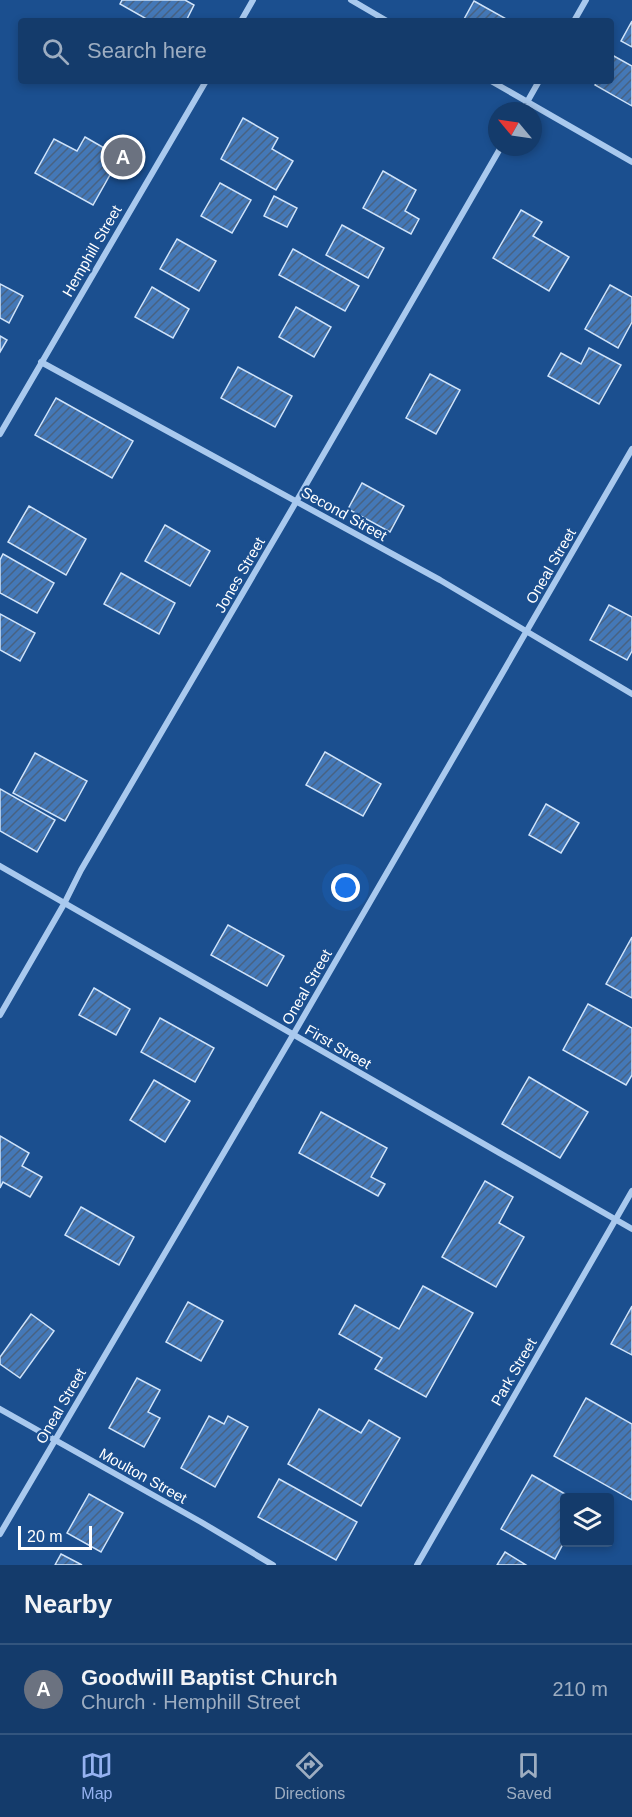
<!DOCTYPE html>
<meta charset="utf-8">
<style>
:root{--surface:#143b6b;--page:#1d4271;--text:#f1f3f6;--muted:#9dadc1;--line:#33557e;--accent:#95b2f1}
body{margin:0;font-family:Helvetica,sans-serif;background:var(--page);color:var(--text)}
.controls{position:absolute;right:18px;bottom:18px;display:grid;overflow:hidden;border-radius:6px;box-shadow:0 3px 9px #0003}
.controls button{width:54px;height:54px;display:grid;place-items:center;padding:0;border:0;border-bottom:2px solid var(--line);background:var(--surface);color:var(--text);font:30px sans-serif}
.compass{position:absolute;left:488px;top:102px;width:54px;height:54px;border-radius:50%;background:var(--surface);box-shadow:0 3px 9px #0003;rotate:299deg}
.scale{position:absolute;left:18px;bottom:15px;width:74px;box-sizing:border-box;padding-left:6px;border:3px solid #fff;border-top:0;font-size:16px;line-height:21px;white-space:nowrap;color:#fff;-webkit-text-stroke:4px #1b4f8f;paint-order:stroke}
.you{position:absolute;left:346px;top:888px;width:21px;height:21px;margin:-15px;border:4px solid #fff;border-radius:50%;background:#1a73e8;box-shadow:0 0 0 9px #1a73e833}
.badge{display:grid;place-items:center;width:39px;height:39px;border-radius:50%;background:var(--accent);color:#fff;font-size:20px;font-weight:700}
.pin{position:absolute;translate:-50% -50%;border:3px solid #fff;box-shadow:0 2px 6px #0006}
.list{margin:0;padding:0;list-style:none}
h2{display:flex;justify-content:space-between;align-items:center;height:78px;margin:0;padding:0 24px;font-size:26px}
h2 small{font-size:20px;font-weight:400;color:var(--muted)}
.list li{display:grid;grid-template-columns:39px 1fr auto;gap:18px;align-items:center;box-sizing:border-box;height:90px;padding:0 24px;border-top:2px solid var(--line)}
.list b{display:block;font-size:22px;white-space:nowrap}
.list p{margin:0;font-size:20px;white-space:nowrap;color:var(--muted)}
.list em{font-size:20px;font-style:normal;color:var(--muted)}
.icon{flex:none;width:33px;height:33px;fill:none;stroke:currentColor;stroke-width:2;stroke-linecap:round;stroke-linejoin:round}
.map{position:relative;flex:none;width:632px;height:1565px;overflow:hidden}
.search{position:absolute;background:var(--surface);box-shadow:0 3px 9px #0003;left:18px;right:18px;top:18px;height:66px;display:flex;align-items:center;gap:15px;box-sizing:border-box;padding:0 21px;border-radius:6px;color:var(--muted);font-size:22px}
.sheet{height:168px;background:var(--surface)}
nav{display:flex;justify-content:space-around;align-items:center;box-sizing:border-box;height:84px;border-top:2px solid var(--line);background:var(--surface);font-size:16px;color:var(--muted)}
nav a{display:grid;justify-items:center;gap:3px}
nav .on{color:var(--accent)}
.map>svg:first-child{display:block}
.building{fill:url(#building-hatch);stroke:#cfe3fa;stroke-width:1.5}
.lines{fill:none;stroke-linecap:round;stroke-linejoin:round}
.minor{stroke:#a9c9ee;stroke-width:6}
.labels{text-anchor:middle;stroke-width:4.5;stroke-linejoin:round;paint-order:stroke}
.street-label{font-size:15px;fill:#fff;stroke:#1b4f8f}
</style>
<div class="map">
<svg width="632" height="1565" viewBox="0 0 632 1565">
<defs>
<pattern id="building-hatch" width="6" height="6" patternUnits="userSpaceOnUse" patternTransform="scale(1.5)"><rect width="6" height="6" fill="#4478b7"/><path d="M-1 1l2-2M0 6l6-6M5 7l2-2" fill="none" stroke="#486282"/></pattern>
</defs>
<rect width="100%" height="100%" fill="#1b4f8f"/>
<!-- building -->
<g class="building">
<polygon points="122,0 185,0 194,5 186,21 150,21 120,4"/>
<polygon points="474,1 510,21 463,21"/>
<polygon points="632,21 632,47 621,41"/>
<polygon points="612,55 632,66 632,106 595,85 597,81 611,81"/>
<polygon points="243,118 278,138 272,149 293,161 276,190 221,159"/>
<polygon points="85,137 120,157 93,205 35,173 54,139 77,151"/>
<polygon points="383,171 416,190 405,211 419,219 411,234 363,208"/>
<polygon points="220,183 251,200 232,233 201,216"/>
<polygon points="274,196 297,208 287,227 264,216"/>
<polygon points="521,210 542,222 533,236 569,257 549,291 493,258"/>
<polygon points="342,225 384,248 368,278 326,255"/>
<polygon points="177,239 216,261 199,291 160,269"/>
<polygon points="293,249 359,286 345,311 279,275"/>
<polygon points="0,284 23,296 9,323 0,318"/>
<polygon points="610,285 632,297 632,322 618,348 585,329"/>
<polygon points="152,287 189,309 173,338 135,317"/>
<polygon points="296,307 331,327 314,357 279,337"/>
<polygon points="0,336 7,340 0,352"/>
<polygon points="589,348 621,365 599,404 548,376 561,353 581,364"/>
<polygon points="238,367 292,396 275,427 221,398"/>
<polygon points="430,374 460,390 436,434 406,418"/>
<polygon points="56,398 133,441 112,478 35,435"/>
<polygon points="362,483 404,506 390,532 348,509"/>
<polygon points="29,506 86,539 66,575 8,542"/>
<polygon points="165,525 210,551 190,586 145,561"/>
<polygon points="3,554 54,583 37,613 0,593 0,560"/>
<polygon points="121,573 175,603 159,634 104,604"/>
<polygon points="609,605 632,617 632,651 627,660 590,640"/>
<polygon points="0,614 35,633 20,661 0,650"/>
<polygon points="325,752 381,784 363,816 306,785"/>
<polygon points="35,753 87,781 65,821 13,793"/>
<polygon points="0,789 55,820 37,852 0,831"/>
<polygon points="546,804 579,823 561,853 529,835"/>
<polygon points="228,925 284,956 267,986 211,955"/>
<polygon points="632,937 632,998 606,984"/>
<polygon points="94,988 130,1009 116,1035 79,1015"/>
<polygon points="588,1004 632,1028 632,1075 626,1085 563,1050"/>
<polygon points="160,1018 214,1048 195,1082 141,1052"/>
<polygon points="529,1077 588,1112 560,1158 502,1124"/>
<polygon points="154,1080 190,1101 165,1142 130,1120"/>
<polygon points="321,1112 387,1148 371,1177 385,1184 378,1196 299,1153"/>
<polygon points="0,1136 29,1153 22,1166 42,1177 30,1197 3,1182 0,1188"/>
<polygon points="485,1181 513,1197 499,1223 524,1237 496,1287 442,1257"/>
<polygon points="81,1207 134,1237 119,1265 65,1235"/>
<polygon points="423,1286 473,1313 426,1397 375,1369 382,1358 339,1334 355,1305 399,1329"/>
<polygon points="188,1302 223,1321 201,1361 166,1342"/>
<polygon points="632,1306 632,1355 611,1344"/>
<polygon points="31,1314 54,1331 20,1378 0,1364 0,1357"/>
<polygon points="137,1378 160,1390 148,1412 160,1418 144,1447 109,1428"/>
<polygon points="586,1398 632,1424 632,1500 554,1456"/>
<polygon points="319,1409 361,1433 369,1420 400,1438 361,1506 288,1464"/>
<polygon points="209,1416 224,1424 228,1416 248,1427 215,1487 181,1468"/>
<polygon points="532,1475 572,1498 564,1498 564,1542 555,1559 501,1529"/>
<polygon points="279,1479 357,1522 336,1560 258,1517"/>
<polygon points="89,1494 123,1513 101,1552 67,1533"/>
<polygon points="505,1552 526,1565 497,1565"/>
<polygon points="61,1554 82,1565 55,1565"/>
</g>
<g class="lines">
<!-- minor -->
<g class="minor">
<polyline points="351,0 387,21"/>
<polyline points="241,21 253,0"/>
<polyline points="574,21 586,0"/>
<polyline points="491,81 632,162"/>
<polyline points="522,111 539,81"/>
<polyline points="41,362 440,580 632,694"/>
<polyline points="0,434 206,81"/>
<polyline points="0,866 632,1229"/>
<polyline points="0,1015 64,904 81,870 296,502 501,147"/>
<polyline points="0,1409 201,1522 273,1565"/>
<polyline points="0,1534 293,1035 632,449"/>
<polyline points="417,1565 632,1191"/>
</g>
</g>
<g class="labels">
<!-- street labels -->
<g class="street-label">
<text transform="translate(92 251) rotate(-60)" y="5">Hemphill Street</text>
<text transform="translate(344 514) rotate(29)" y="5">Second Street</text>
<text transform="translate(551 566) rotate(-60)" y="5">Oneal Street</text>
<text transform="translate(240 575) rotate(-60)" y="5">Jones Street</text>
<text transform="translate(307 987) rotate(-60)" y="5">Oneal Street</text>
<text transform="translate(338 1047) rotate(30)" y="5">First Street</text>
<text transform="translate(514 1372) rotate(-60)" y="5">Park Street</text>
<text transform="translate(61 1406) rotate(-60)" y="5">Oneal Street</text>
<text transform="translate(143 1476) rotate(29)" y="5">Moulton Street</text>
</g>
</g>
</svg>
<div class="controls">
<button><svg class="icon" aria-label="layers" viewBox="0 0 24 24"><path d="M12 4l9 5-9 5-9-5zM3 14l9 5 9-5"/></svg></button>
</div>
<svg class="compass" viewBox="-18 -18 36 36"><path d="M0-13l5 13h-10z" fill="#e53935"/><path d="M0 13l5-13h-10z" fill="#9dadc1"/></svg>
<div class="scale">20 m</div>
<div class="you"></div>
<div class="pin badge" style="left:123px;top:157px;background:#6b7280">A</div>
<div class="search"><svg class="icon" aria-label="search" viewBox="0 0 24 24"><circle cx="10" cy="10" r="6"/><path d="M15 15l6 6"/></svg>Search here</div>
</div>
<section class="sheet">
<h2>Nearby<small></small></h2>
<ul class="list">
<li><span class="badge" style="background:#6b7280">A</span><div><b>Goodwill Baptist Church</b><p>Church · Hemphill Street</p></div><em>210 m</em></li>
</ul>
</section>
<nav>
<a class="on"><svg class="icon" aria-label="map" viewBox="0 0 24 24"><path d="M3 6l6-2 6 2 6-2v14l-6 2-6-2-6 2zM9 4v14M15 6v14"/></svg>Map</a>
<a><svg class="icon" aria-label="directions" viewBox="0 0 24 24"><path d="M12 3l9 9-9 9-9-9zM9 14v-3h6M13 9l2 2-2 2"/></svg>Directions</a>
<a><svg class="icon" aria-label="saved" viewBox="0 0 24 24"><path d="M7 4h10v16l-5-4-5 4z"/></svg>Saved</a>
</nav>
